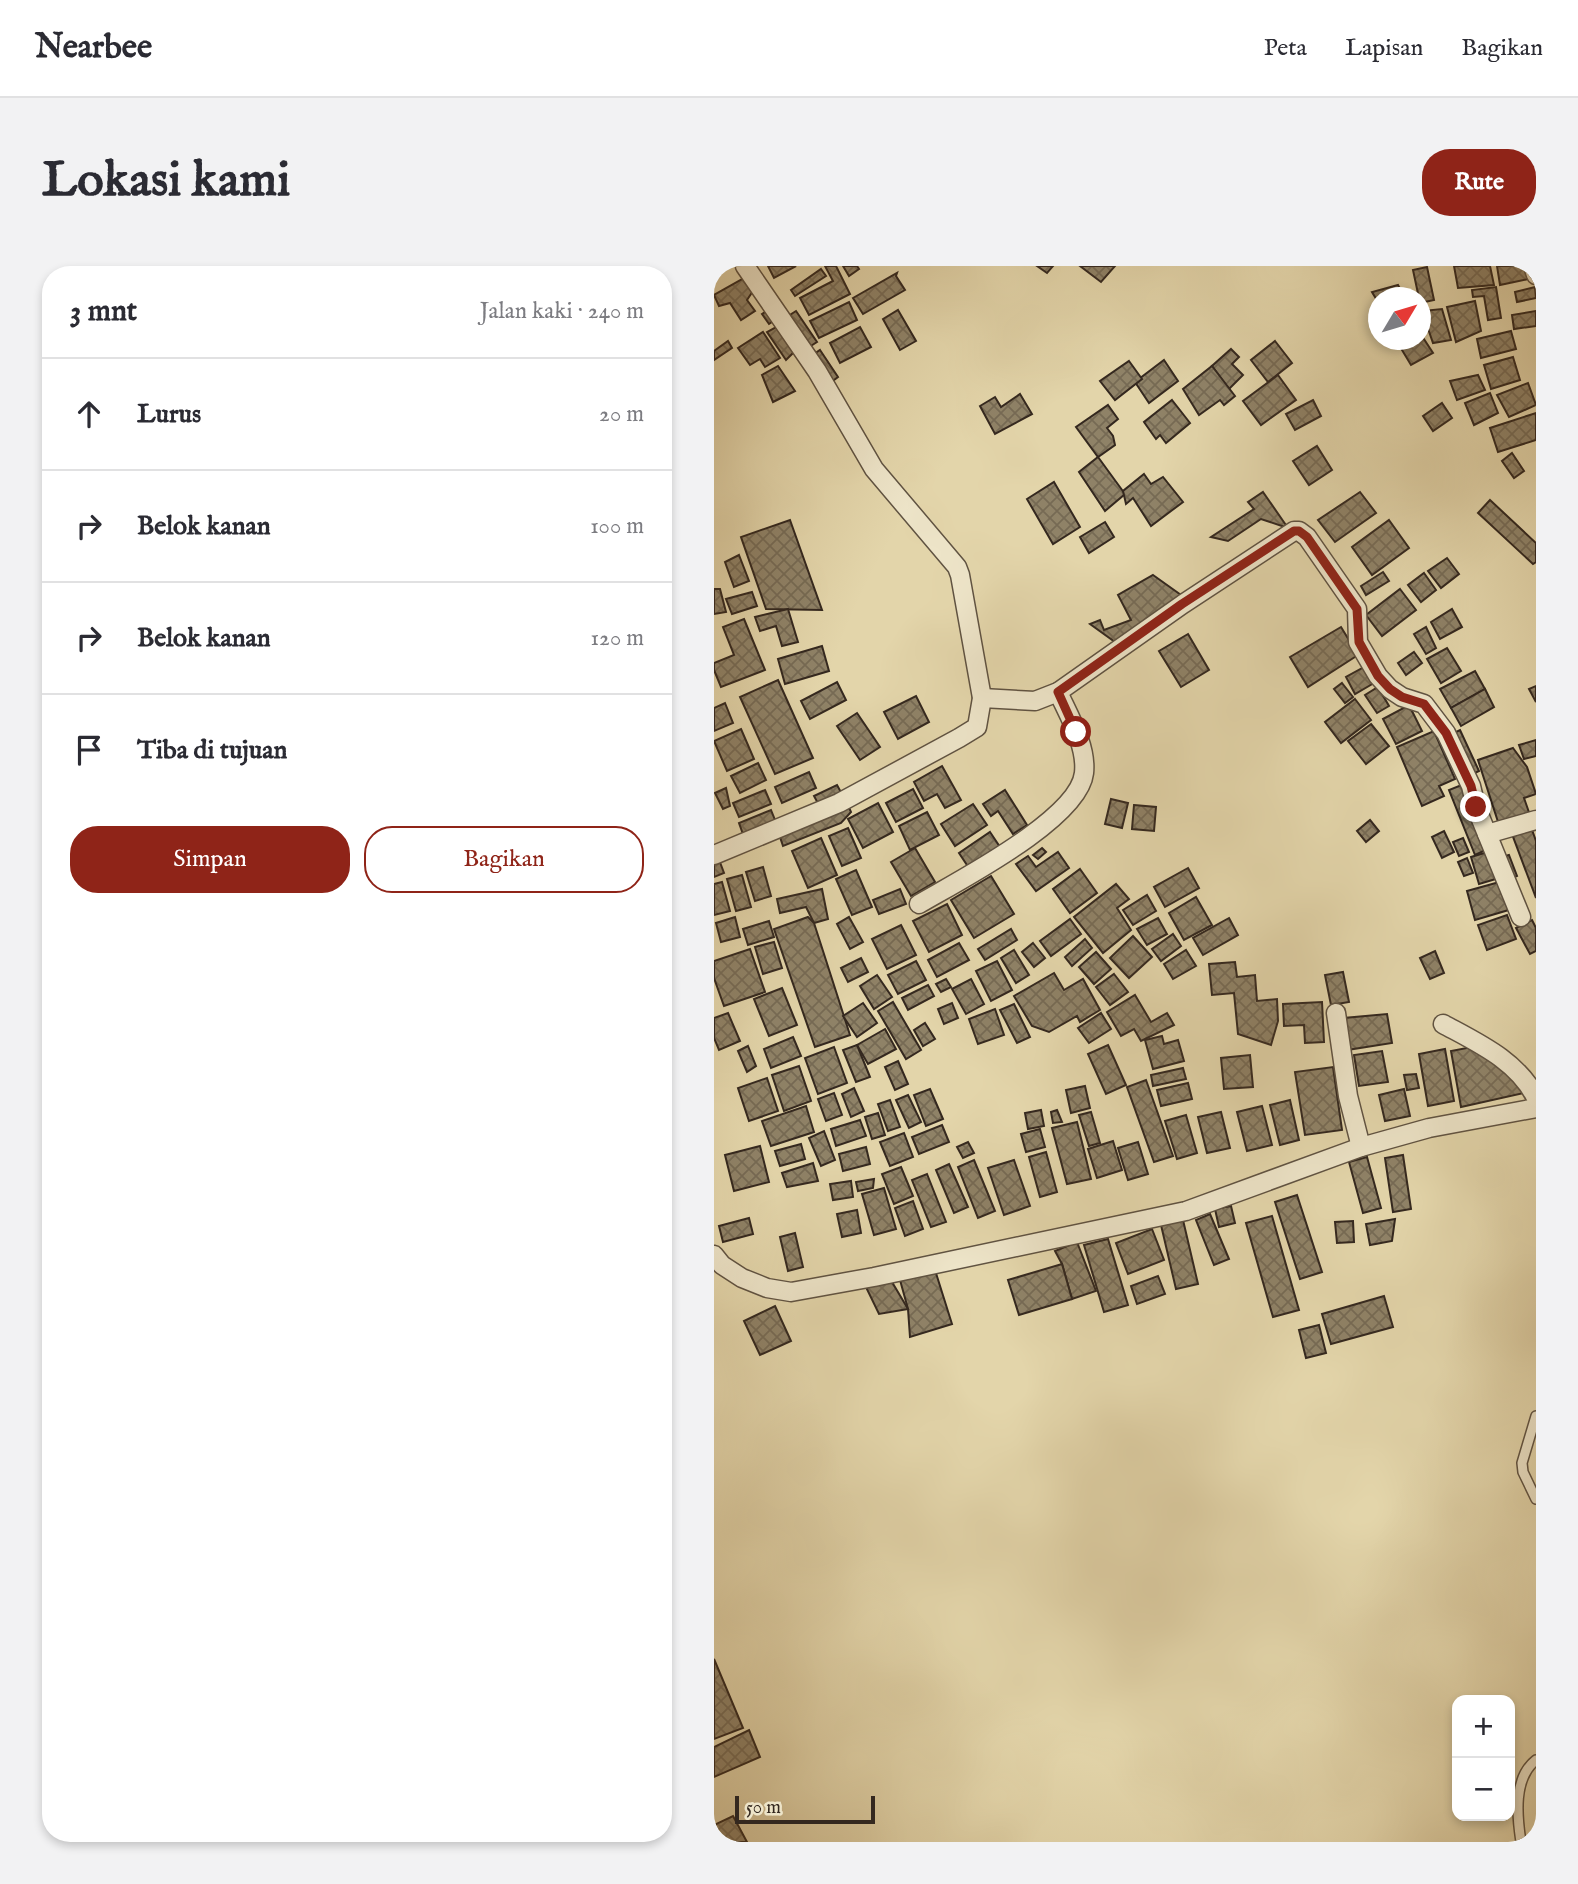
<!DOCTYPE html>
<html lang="id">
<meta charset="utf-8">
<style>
:root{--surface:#fff;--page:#f2f2f3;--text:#2b2b33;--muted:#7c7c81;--line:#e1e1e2;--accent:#8f2418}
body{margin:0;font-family:"IM FELL English",serif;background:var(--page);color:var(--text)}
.controls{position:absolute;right:21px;bottom:21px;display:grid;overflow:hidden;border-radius:14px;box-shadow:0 4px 10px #0003}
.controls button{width:63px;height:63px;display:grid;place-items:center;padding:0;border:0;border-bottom:2px solid var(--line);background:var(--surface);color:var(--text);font:35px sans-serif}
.compass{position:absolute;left:654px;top:21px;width:63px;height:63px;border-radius:50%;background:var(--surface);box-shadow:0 4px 10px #0003;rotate:52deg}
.scale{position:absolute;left:21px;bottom:18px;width:140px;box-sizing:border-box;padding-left:7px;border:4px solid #34281f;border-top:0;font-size:19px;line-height:24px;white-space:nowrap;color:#34281f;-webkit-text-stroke:5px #ede4c8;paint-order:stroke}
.stop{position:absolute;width:21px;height:21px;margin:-16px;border:5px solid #8f2418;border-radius:50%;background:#fff}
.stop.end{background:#8f2418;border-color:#fff;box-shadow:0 2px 7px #0008}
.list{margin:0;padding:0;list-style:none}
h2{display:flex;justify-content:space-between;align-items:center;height:91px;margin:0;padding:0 28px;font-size:30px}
h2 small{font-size:23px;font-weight:400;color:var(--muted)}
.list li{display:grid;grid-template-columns:46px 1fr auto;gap:21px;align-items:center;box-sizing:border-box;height:112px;padding:0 28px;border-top:2px solid var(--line)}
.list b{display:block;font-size:26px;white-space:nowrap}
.list em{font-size:23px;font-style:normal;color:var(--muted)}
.actions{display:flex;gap:14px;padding:21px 28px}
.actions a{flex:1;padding:16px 0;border:2px solid var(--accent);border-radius:28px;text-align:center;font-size:24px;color:var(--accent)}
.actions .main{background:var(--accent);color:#fff}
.icon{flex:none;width:38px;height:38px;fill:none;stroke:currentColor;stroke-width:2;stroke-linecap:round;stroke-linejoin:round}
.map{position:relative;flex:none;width:822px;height:1576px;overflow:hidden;border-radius:28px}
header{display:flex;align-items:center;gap:42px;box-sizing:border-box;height:98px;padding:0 35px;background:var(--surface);border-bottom:2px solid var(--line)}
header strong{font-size:33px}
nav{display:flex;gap:38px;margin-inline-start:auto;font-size:24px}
.intro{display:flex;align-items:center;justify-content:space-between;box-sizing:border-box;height:168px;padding:0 42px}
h1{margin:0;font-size:49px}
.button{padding:18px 32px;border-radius:28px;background:var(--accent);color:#fff;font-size:24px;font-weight:700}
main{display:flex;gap:42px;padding:0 42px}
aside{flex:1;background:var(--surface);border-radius:28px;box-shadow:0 4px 10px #0003}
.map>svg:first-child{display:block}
.building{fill:url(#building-cross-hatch);stroke:#34281f;stroke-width:2}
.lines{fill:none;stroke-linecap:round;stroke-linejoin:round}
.service-casing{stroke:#605342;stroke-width:12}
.minor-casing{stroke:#605342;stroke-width:21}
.service{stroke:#ede4c8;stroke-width:9}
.minor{stroke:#ede4c8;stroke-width:18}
.route{stroke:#8f2418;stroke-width:9}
</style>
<header>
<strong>Nearbee</strong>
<nav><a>Peta</a><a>Lapisan</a><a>Bagikan</a></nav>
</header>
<div class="intro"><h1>Lokasi kami</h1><a class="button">Rute</a></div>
<main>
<aside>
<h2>3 mnt<small>Jalan kaki · 240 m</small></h2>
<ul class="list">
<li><svg class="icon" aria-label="ahead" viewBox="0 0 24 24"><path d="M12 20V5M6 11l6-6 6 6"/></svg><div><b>Lurus</b></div><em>20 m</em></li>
<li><svg class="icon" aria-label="right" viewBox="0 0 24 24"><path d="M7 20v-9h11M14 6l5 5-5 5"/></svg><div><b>Belok kanan</b></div><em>100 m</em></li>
<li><svg class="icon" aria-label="right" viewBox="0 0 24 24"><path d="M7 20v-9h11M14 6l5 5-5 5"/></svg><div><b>Belok kanan</b></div><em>120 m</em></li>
<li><svg class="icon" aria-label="arrive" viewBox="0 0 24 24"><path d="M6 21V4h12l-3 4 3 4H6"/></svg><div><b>Tiba di tujuan</b></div></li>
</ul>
<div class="actions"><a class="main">Simpan</a><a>Bagikan</a></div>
</aside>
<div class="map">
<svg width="822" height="1576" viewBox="0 0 822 1576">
<defs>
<pattern id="building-cross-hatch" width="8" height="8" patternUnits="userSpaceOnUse" patternTransform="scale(1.75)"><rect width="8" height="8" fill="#8f8267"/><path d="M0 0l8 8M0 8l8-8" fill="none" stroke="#766a54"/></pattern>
</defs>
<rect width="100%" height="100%" fill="#e3d5aa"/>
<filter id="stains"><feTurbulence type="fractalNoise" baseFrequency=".00286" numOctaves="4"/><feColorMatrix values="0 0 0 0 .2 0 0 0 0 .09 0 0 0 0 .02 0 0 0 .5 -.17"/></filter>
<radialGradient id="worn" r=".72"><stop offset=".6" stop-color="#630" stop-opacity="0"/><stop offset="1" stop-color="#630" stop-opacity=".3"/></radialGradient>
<!-- building -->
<g class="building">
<polygon points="54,0 82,0 60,12"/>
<polygon points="111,0 122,0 136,28 95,49 86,32 119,15"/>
<polygon points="129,0 143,0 145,3 135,10"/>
<polygon points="323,0 339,0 333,7"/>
<polygon points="366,0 401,0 387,16"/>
<polygon points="740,0 776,0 780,19 744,22"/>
<polygon points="783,0 815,0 819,12 786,19"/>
<polygon points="713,1 720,34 706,37 699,4"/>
<polygon points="107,3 112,10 81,30 77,24"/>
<polygon points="183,7 182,10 191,24 149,48 139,32"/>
<polygon points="32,11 39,25 33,34 41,45 27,54 16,37 5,40 0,29"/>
<polygon points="684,19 691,32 664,32 664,36 658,26"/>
<polygon points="782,21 787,52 774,54 770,30 759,31 758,24"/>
<polygon points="821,21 822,32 803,36 801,26"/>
<polygon points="761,35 767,65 742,76 733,41"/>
<polygon points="135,36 143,54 105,72 96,55"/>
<polygon points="728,43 737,74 719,77 708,45"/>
<polygon points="54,44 61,54 55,58 48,48"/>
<polygon points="184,44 202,75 186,84 169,53"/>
<polygon points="82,45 103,76 92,83 71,52"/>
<polygon points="822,45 822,60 800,63 798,49"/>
<polygon points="64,60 80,86 72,94 53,66"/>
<polygon points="146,61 157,81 126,97 116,77"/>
<polygon points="797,65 802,83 767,92 763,73"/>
<polygon points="49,66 66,92 51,101 46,93 36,99 24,82"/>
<polygon points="706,67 719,87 697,99 682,74 706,74"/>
<polygon points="14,75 18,82 0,94 0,85"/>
<polygon points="561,75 578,97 554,116 537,94"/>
<polygon points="517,83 525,91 518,98 529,109 515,123 498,100"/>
<polygon points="106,84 124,111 116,117 97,90"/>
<polygon points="799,91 806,114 777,123 770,99"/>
<polygon points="450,94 464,115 435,137 421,116"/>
<polygon points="415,95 428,113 401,134 386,115"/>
<polygon points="64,100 81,125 59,136 48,109"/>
<polygon points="498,100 521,130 510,139 506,134 485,149 469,123"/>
<polygon points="564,109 582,134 547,159 529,135"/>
<polygon points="764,109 771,124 743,134 736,115"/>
<polygon points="814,117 822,139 795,151 783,129"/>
<polygon points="776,127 784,147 760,159 751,137"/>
<polygon points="306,128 318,148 281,168 266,140 281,131 287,141"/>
<polygon points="458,134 476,157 452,177 446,169 442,173 430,156"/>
<polygon points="599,134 607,150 581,164 572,148"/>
<polygon points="728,137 738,152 719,165 709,150"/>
<polygon points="394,139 404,153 393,162 399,170 401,179 384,191 362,161"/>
<polygon points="822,147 822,174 784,186 776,162"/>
<polygon points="603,180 618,204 595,219 579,195"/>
<polygon points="798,187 810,205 800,212 788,195"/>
<polygon points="384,191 411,228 391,245 365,206"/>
<polygon points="430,208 437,218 449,211 469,236 437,260 419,232 412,238 409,225"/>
<polygon points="340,216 366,261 339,278 313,233"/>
<polygon points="549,226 574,262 547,253 514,275 497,271 540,243 534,236"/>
<polygon points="646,226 662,247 621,276 604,254"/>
<polygon points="776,234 822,277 822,296 819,298 764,247"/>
<polygon points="76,254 108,344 52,343 27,271"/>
<polygon points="675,254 695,282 658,309 638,281"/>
<polygon points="391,256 400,271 375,287 366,271"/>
<polygon points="25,289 35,315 20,321 11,296"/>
<polygon points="733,292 745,308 727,322 714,305"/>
<polygon points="669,306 675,315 652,329 647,320"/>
<polygon points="710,307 722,324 707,336 694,319"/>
<polygon points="439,309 467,329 401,376 376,358 386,354 390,364 417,354 404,329"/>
<polygon points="0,323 6,323 12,346 0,348"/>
<polygon points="686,323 702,344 668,370 652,349"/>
<polygon points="38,326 43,340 18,348 12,333"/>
<polygon points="74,343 84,376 68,380 62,360 46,365 41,351"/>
<polygon points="738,343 748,361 726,373 717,356"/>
<polygon points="30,353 51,404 7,421 0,404 0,397 20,389 9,361"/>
<polygon points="627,361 644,389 594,421 576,391"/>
<polygon points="712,361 722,382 712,388 700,368"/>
<polygon points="474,368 495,404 467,421 445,385"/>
<polygon points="108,380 115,405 71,418 64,393"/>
<polygon points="733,382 747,405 727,417 713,393"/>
<polygon points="700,386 708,397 692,409 684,397"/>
<polygon points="650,401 660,417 641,428 632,411"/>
<polygon points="761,405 771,423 737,442 726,423"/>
<polygon points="64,414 99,492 61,508 26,431"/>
<polygon points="123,416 132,434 96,453 87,435"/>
<polygon points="628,417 639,431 631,437 620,423"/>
<polygon points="822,420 822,436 815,423"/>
<polygon points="664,421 675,440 663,447 651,429"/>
<polygon points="771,423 780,441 747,460 737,442"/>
<polygon points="202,430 215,456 184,473 170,446"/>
<polygon points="641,433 657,454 627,477 611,456"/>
<polygon points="11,437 19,457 0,465 0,442"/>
<polygon points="695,439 708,465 682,478 669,453"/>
<polygon points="143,447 166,481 146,494 123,460"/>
<polygon points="657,458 675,480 652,498 634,475"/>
<polygon points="27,463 40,493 13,505 0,475"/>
<polygon points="746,464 765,505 757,509 738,468"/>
<polygon points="720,465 741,513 725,520 730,530 708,540 683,481"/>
<polygon points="822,474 822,490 810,493 805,479"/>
<polygon points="799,482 813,501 822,528 810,532 817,552 786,562 764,494"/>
<polygon points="44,497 52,514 26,527 17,510"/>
<polygon points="228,500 247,534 231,542 223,528 210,535 200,516"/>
<polygon points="95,506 102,522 68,537 61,521"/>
<polygon points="750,518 774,583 761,589 735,524"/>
<polygon points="123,519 129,530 106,541 100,530"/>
<polygon points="12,522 16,540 9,543 1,527"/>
<polygon points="199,523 209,542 182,556 172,537"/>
<polygon points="51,524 57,538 25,551 19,537"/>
<polygon points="291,524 313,559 299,568 284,545 277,550 269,538"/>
<polygon points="397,533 414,537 408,562 391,558"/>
<polygon points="133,537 137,546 127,557 69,580 64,565"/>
<polygon points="164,537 179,566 149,582 134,553"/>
<polygon points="259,538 273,559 241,580 227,558"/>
<polygon points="420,539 442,541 440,565 418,563"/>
<polygon points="57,544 63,559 30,571 25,557"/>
<polygon points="213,546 225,569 196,584 185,560"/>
<polygon points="656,554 665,565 652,576 643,565"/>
<polygon points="817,561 822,575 822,632 798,568"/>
<polygon points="134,562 147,592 128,600 115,570"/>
<polygon points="730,565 740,586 728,592 718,571"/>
<polygon points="276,566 286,581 255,602 245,587"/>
<polygon points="107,572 123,609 94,622 78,585"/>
<polygon points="749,572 755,586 745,590 739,576"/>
<polygon points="201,582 221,616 197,630 177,596"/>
<polygon points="328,582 332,586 324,593 319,589"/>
<polygon points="777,585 785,612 765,618 757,591"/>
<polygon points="344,586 355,602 322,625 302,598 314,590 322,601"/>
<polygon points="795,589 803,610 796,613 788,591"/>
<polygon points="4,591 10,607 0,611 0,593"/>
<polygon points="753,592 759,607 750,610 744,596"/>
<polygon points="49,601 57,630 41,635 32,606"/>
<polygon points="474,602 485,622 451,641 440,621"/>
<polygon points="366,603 383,627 356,647 339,623"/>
<polygon points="142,604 158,641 138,649 122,613"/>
<polygon points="28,609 37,641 22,645 13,613"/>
<polygon points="277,610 300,648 260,672 237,634"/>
<polygon points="789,615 798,643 761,654 753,625"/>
<polygon points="8,616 16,645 0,649 0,618"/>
<polygon points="402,618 415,633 403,642 417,664 389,687 360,651"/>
<polygon points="108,623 114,653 100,657 92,641 66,647 63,633"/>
<polygon points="186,623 192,638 165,648 159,634"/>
<polygon points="433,629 442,645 419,659 409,644"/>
<polygon points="482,631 498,659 470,674 455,647"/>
<polygon points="233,638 248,669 215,686 199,655"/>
<polygon points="793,649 802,673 773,684 764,659"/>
<polygon points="21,651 26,671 7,676 2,657"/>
<polygon points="94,651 100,657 136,769 101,781 60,663"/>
<polygon points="135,651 149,676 136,683 123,658"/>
<polygon points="444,652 453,668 433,679 423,663"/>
<polygon points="515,652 524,669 489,689 479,672"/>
<polygon points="356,653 367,668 337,690 326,675"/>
<polygon points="818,654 822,662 822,685 816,688 802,662"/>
<polygon points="55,655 60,671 34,679 29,663"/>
<polygon points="187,659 202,689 173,703 158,673"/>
<polygon points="297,663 303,674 271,694 264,683"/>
<polygon points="459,668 467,680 447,695 438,683"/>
<polygon points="419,670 438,691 415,712 396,692"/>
<polygon points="371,673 378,682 358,700 351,691"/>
<polygon points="60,676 68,702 49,708 41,681"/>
<polygon points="245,677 255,694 223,711 214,694"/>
<polygon points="319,677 331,692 320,701 308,686"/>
<polygon points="36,683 51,726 10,740 0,712 0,695"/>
<polygon points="300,684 315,709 302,717 287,692"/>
<polygon points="472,684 482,700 459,713 450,698"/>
<polygon points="721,685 730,707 716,713 706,692"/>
<polygon points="382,686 397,703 380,718 365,701"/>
<polygon points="147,692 154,706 134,716 127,702"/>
<polygon points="202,695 212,714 184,728 174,709"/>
<polygon points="283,695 298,724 277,735 262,705"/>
<polygon points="521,696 523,711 541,709 543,735 563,733 564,755 557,779 524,768 520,727 498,729 495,698"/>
<polygon points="629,706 635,736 617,739 611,709"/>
<polygon points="340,707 350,724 369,713 386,744 366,756 363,750 335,766 318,760 300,730"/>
<polygon points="400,708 414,726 396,739 382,721"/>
<polygon points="163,709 178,731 160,743 146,720"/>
<polygon points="232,713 237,721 227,726 222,718"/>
<polygon points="257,713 270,738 252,748 238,723"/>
<polygon points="214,719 220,730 194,744 188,732"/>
<polygon points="68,722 83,759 55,770 40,733"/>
<polygon points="421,729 437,756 453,747 460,759 427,775 420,763 407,770 393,746"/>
<polygon points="179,736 207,784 192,793 164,745"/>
<polygon points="608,736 610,776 591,777 590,759 570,760 569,738"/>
<polygon points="149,737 163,757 143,771 129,750"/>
<polygon points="238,737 244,752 230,758 224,743"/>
<polygon points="300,738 316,771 303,777 286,744"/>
<polygon points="281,743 290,769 264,778 255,753"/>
<polygon points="14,747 26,775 5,784 0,772 0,752"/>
<polygon points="387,747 397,763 375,777 364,762"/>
<polygon points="673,748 678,777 633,784 630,752"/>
<polygon points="211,757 221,773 209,780 200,764"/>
<polygon points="171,763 182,783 154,798 143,779"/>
<polygon points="448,770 450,778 464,774 470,795 439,803 431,774"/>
<polygon points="79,771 87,790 57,802 50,783"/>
<polygon points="143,779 156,811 142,816 129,784"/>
<polygon points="394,779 412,819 392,828 374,788"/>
<polygon points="34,780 42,800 33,806 24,785"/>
<polygon points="120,781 133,817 104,828 91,792"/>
<polygon points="758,781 807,816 814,826 747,841 737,785"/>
<polygon points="731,783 740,835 714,840 705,788"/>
<polygon points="668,785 674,816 645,820 640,789"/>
<polygon points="536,789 539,821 510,823 507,792"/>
<polygon points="184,795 194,818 181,824 171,801"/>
<polygon points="85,800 97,835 70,845 58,809"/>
<polygon points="619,801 628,864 591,869 581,806"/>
<polygon points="469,802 472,813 439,820 437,809"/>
<polygon points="702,808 705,822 693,824 690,809"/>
<polygon points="53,812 64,845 35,855 24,822"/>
<polygon points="432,814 459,890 440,896 413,821"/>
<polygon points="474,817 478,833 447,840 443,824"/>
<polygon points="371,820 376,842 357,847 352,824"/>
<polygon points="140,822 150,845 137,851 128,828"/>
<polygon points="216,823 229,853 212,860 200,829"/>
<polygon points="690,823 696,850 671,855 665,829"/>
<polygon points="120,827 128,849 112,855 104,833"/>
<polygon points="194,829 207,856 195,862 182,834"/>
<polygon points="176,834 186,861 174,865 164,838"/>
<polygon points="576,834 585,874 566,879 556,839"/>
<polygon points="92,840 100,866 57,880 48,855"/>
<polygon points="548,840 558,879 533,885 523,846"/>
<polygon points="327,844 330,860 314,863 311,847"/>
<polygon points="343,844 348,856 339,857 337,846"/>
<polygon points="377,846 386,877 375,880 365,849"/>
<polygon points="507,846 516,882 493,887 484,851"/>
<polygon points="164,847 171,869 158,873 151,851"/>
<polygon points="472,849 483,887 463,893 451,855"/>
<polygon points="146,854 152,870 122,880 117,863"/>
<polygon points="363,856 377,913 353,918 338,862"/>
<polygon points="228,859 235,876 205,888 198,871"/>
<polygon points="326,863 331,881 312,886 307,868"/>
<polygon points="110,865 121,894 107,900 95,872"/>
<polygon points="190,867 199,891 176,900 166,876"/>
<polygon points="399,875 408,904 383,912 374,883"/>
<polygon points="254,876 260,887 249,892 243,881"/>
<polygon points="424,876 434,908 414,914 404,882"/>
<polygon points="87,878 91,893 66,900 61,885"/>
<polygon points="46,880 55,916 20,925 11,889"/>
<polygon points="152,881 156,898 129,905 125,888"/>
<polygon points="332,886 343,926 326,931 315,891"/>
<polygon points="689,889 697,943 679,946 671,892"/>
<polygon points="653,891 667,942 649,947 635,896"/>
<polygon points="260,894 281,945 264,952 244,901"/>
<polygon points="300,894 316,940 290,949 274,902"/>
<polygon points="99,897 104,915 73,921 68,907"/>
<polygon points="235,898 254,941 240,947 222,904"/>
<polygon points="187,901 199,930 180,938 168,908"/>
<polygon points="213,908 232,956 217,961 198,914"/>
<polygon points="160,913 159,922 144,925 142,916"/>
<polygon points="137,915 139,931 119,934 116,918"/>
<polygon points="170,922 182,963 160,969 148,928"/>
<polygon points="583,929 608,1006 586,1013 561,936"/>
<polygon points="199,935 209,963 191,970 181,942"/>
<polygon points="517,940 521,957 505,961 501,943"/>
<polygon points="143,944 147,967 128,971 123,948"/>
<polygon points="496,948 515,993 500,999 482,954"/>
<polygon points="558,950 585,1044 559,1051 532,957"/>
<polygon points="35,952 39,968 9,976 5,960"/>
<polygon points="681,953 678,975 656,979 652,958"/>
<polygon points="469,954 484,1018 462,1023 447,959"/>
<polygon points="639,955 640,976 623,977 621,956"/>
<polygon points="438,963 450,994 414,1008 402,977"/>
<polygon points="81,967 89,1001 74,1005 66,971"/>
<polygon points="394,973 414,1039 390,1046 370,979"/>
<polygon points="363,976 382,1025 358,1033 348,998 341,985"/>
<polygon points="348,998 358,1033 305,1049 294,1014"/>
<polygon points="221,1004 238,1058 196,1071 194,1043 186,1014"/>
<polygon points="444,1010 451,1028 423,1038 417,1020"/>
<polygon points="178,1016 194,1043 165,1048 151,1019"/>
<polygon points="670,1030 679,1061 617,1078 608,1048"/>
<polygon points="61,1040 77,1075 46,1089 30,1055"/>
<polygon points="605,1059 612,1087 592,1092 585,1064"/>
<polygon points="0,1393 29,1462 0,1473"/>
<polygon points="35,1464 46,1491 0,1511 0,1481"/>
<polygon points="19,1550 33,1576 5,1576 0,1566 0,1559"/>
</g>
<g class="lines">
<!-- service casing -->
<g class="service-casing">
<g id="service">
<polyline points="822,1150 808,1197 809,1206 822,1233"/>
<path d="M807 1576C803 1550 799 1512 822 1494"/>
</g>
</g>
<!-- minor casing -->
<g class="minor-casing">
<g id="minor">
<polyline points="819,0 822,9"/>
<polyline points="268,432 321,435 344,426 469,338 580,265 585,265 593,271 643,343 644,376 664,410 676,423 688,431 710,438 732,467 757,520 762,541 807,651"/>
<polyline points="773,568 822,554"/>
<polyline points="0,589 125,537 245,472 263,461 268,432 246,309 243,301 160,203 103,105 31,0"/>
<path d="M205 638C244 615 365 553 370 507 373 480 355 450 344 426"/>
<polyline points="622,747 634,830 647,881"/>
<path d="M729 758C764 777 804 795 822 832"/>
<polyline points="0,989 8,999 28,1012 53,1022 77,1026 160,1011 472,945 647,881 715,862 822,842"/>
</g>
</g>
<!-- service -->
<use href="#service" class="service"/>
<!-- minor -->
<use href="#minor" class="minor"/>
</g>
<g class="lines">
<!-- route -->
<polyline class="route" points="362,466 344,426 468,338 580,265 585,265 593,271 643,343 645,376 664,410 676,423 688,431 710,438 732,467 757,520 762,541"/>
</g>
<rect width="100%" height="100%" filter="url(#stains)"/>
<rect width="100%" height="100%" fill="url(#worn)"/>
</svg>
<div class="controls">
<button>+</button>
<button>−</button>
</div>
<svg class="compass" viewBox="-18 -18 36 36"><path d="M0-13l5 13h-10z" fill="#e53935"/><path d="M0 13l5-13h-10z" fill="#7c7c81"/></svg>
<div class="scale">50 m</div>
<div class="stop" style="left:362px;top:466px"></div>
<div class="stop end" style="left:762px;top:541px"></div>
</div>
</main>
